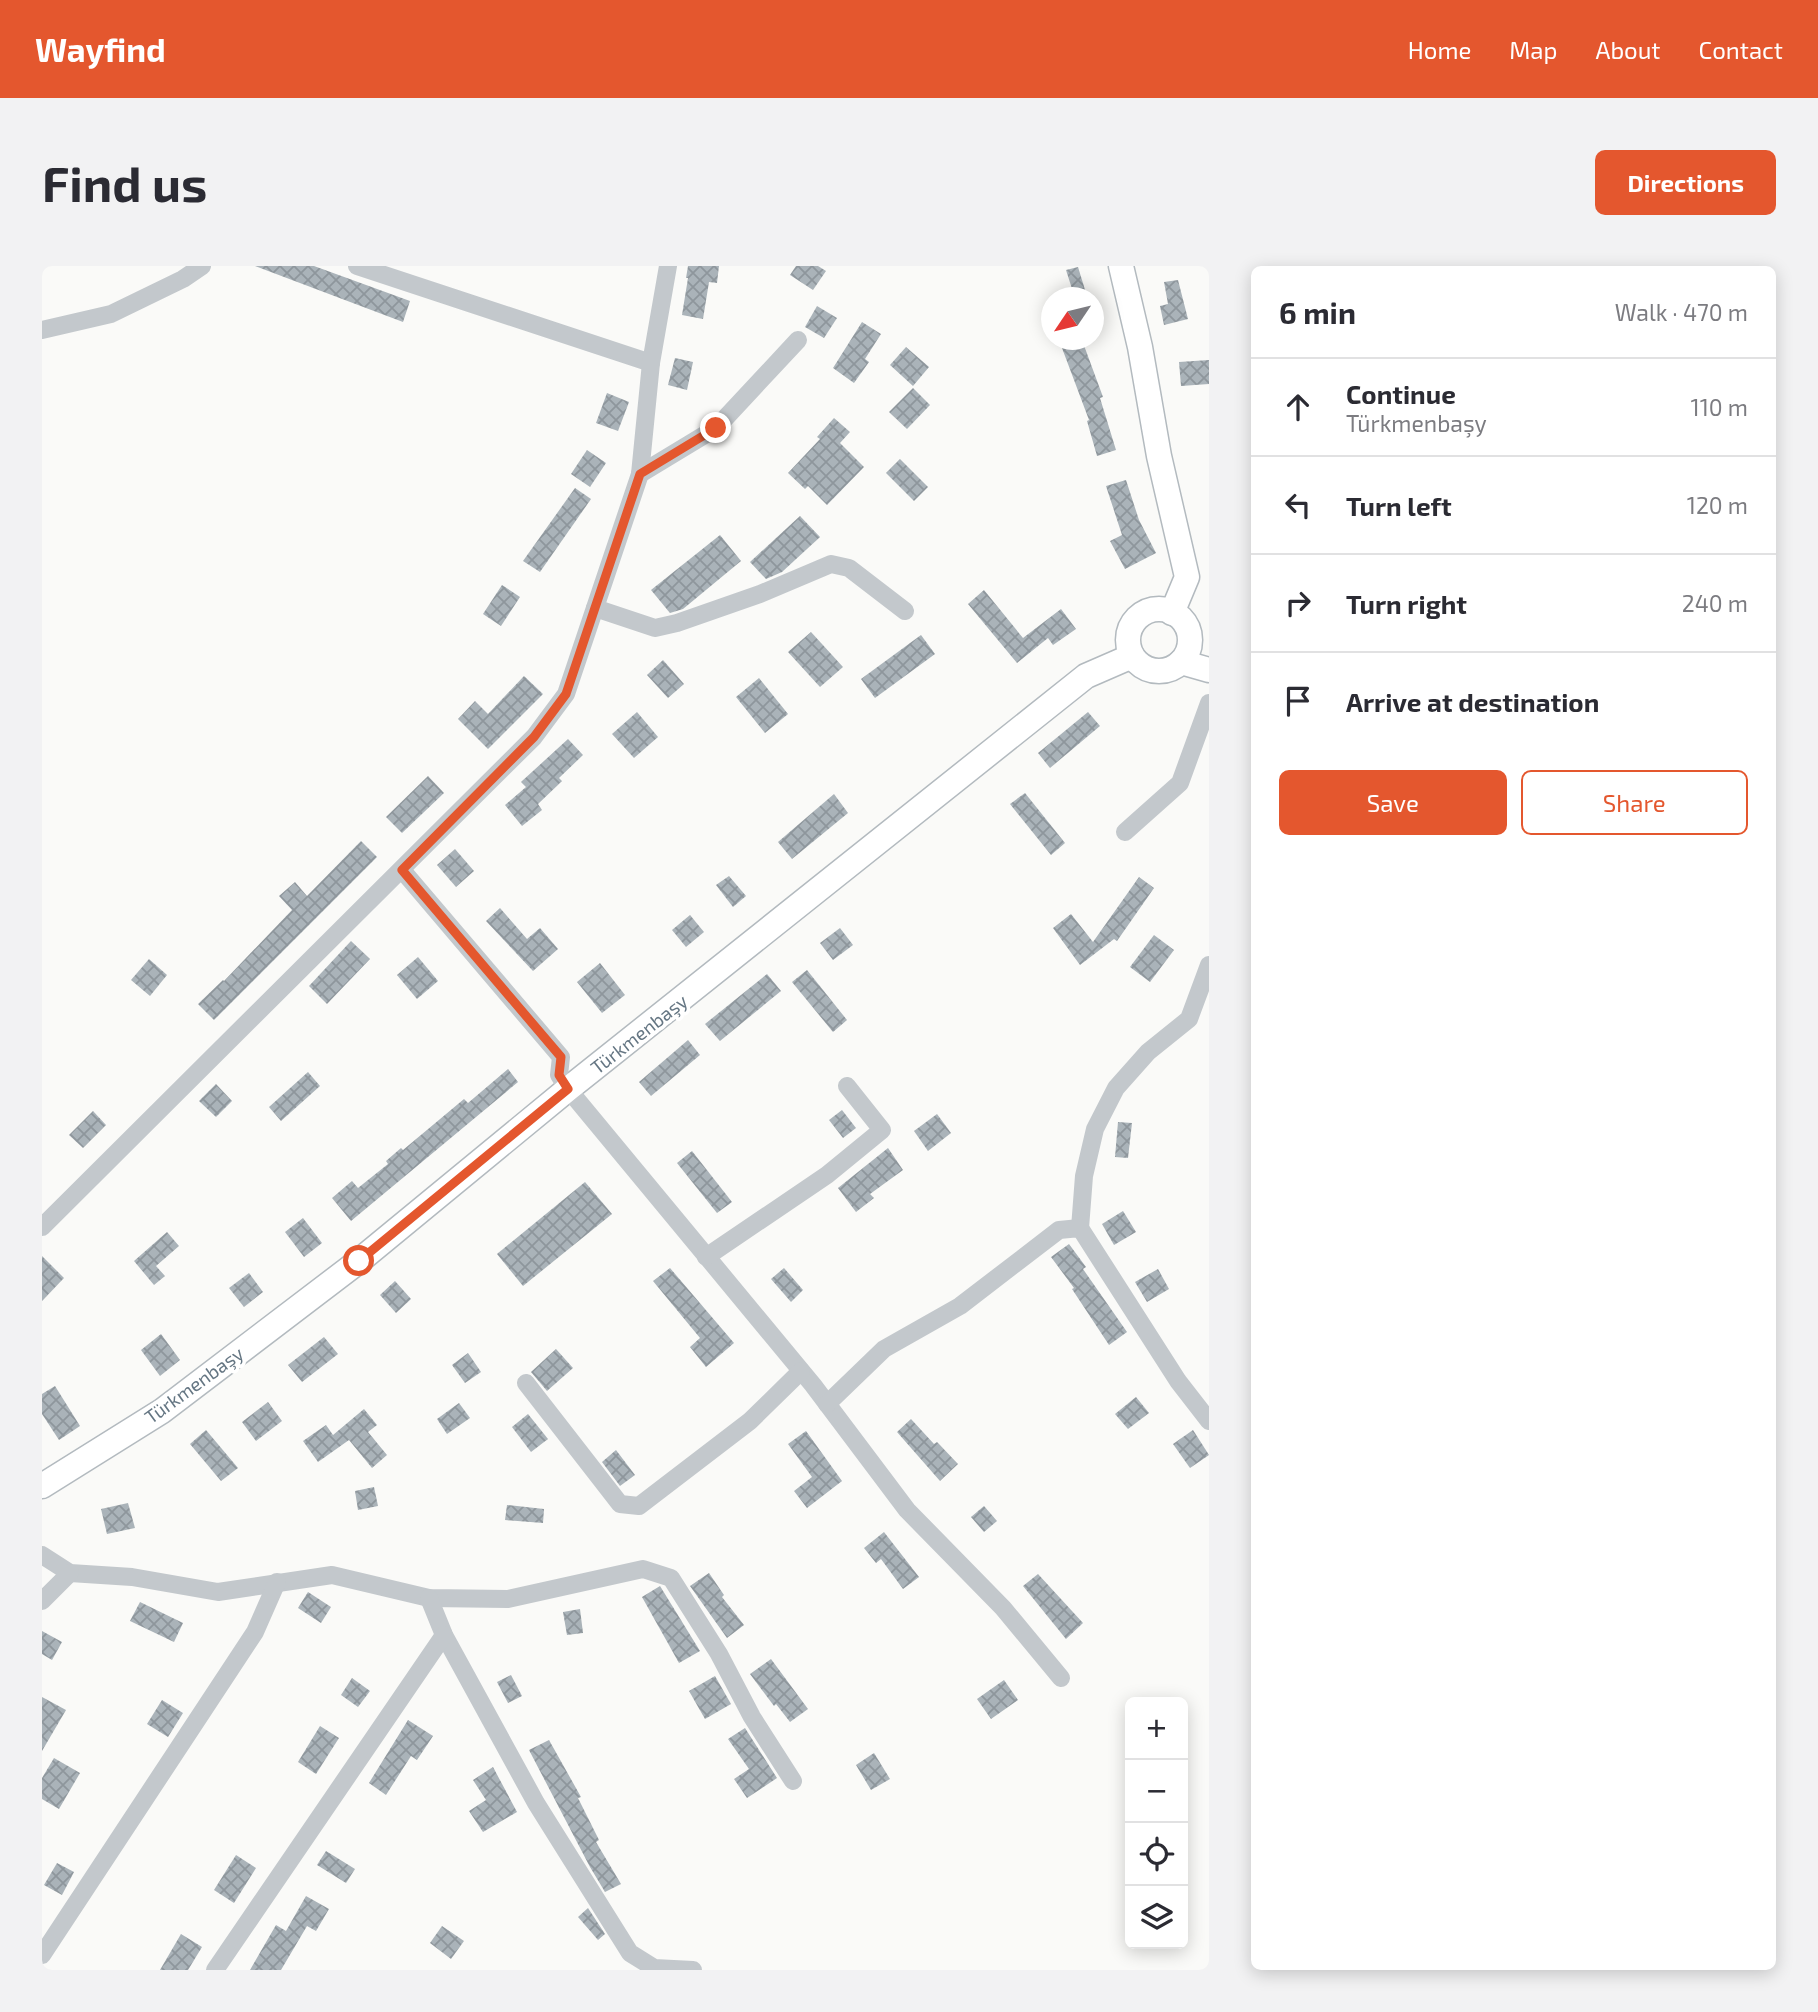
<!DOCTYPE html>
<meta charset="utf-8">
<style>
:root{--surface:#fff;--page:#f2f2f3;--text:#2b2b33;--muted:#7c7c81;--line:#e1e1e2;--accent:#e4572e}
body{margin:0;font-family:"Exo 2",sans-serif;background:var(--page);color:var(--text)}
.controls{position:absolute;right:21px;bottom:21px;display:grid;overflow:hidden;border-radius:10px;box-shadow:0 4px 18px #0003}
.controls button{width:63px;height:63px;display:grid;place-items:center;padding:0;border:0;border-bottom:2px solid var(--line);background:var(--surface);color:var(--text);font:35px sans-serif}
.compass{position:absolute;left:999px;top:21px;width:63px;height:63px;border-radius:50%;background:var(--surface);box-shadow:0 4px 18px #0003;rotate:235deg}
.stop{position:absolute;width:21px;height:21px;margin:-16px;border:5px solid #e4572e;border-radius:50%;background:#fff}
.stop.end{background:#e4572e;border-color:#fff;box-shadow:0 2px 7px #0008}
.list{margin:0;padding:0;list-style:none}
h2{display:flex;justify-content:space-between;align-items:center;height:91px;margin:0;padding:0 28px;font-size:30px}
h2 small{font-size:23px;font-weight:400;color:var(--muted)}
.list li{display:grid;grid-template-columns:46px 1fr auto;gap:21px;align-items:center;box-sizing:border-box;height:98px;padding:0 28px;border-top:2px solid var(--line)}
.list b{display:block;font-size:26px;white-space:nowrap}
.list p{margin:0;font-size:23px;white-space:nowrap;color:var(--muted)}
.list em{font-size:23px;font-style:normal;color:var(--muted)}
.actions{display:flex;gap:14px;padding:21px 28px}
.actions a{flex:1;padding:16px 0;border:2px solid var(--accent);border-radius:10px;text-align:center;font-size:24px;color:var(--accent)}
.actions .main{background:var(--accent);color:#fff}
.icon{flex:none;width:38px;height:38px;fill:none;stroke:currentColor;stroke-width:2;stroke-linecap:round;stroke-linejoin:round}
.map{position:relative;flex:none;width:1167px;height:1704px;overflow:hidden;border-radius:10px}
header{display:flex;align-items:center;gap:42px;box-sizing:border-box;height:98px;padding:0 35px;background:var(--accent);color:#fff}
header strong{font-size:33px}
nav{display:flex;gap:38px;margin-inline-start:auto;font-size:24px}
.intro{display:flex;align-items:center;justify-content:space-between;box-sizing:border-box;height:168px;padding:0 42px}
h1{margin:0;font-size:49px}
.button{padding:18px 32px;border-radius:10px;background:var(--accent);color:#fff;font-size:24px;font-weight:700}
main{display:flex;gap:42px;padding:0 42px}
aside{flex:1;background:var(--surface);border-radius:10px;box-shadow:0 4px 18px #0003}
.map>svg:first-child{display:block}
.building{fill:url(#building-cross-hatch)}
.lines{fill:none;stroke-linecap:round;stroke-linejoin:round}
.secondary-casing{stroke:#b3babf;stroke-width:27}
.street{stroke:#c3c8cc;stroke-width:18}
.secondary{stroke:#fff;stroke-width:24}
.route{stroke:#e4572e;stroke-width:9}
.labels{text-anchor:middle;stroke-width:7;stroke-linejoin:round;paint-order:stroke}
.street-label{font-size:19px;fill:#657683;stroke:#fff}
</style>
<header>
<strong>Wayfind</strong>
<nav><a>Home</a><a>Map</a><a>About</a><a>Contact</a></nav>
</header>
<div class="intro"><h1>Find us</h1><a class="button">Directions</a></div>
<main>
<div class="map">
<svg width="1167" height="1704" viewBox="0 0 1167 1704">
<defs>
<pattern id="building-cross-hatch" width="8" height="8" patternUnits="userSpaceOnUse" patternTransform="scale(1.75)"><rect width="8" height="8" fill="#aab3b9"/><path d="M0 0l8 8M0 8l8-8" fill="none" stroke="#8e969c"/></pattern>
</defs>
<rect width="100%" height="100%" fill="#fafaf8"/>
<!-- building -->
<g class="building">
<polygon points="213,0 272,0 368,35 361,56"/>
<polygon points="646,0 677,0 675,17 667,16 661,53 640,49 646,12 644,12"/>
<polygon points="754,0 776,0 784,5 771,24 748,9"/>
<polygon points="1036,1 1044,27 1032,29 1024,4"/>
<polygon points="1136,14 1146,53 1122,59 1118,40 1126,38 1122,16"/>
<polygon points="775,40 795,52 782,72 763,61"/>
<polygon points="820,56 839,68 823,93 827,96 812,117 791,102"/>
<polygon points="1017,74 1040,74 1061,131 1058,132 1074,184 1055,190 1045,155 1047,154"/>
<polygon points="864,81 887,101 871,120 848,99"/>
<polygon points="633,92 651,96 645,124 626,119"/>
<polygon points="1167,94 1167,118 1139,120 1137,96"/>
<polygon points="871,122 888,139 865,163 847,146"/>
<polygon points="565,127 587,136 576,165 554,157"/>
<polygon points="792,152 808,166 798,177 822,201 785,239 766,220 763,223 746,207 778,173 775,171"/>
<polygon points="545,184 564,197 548,221 529,208"/>
<polygon points="858,193 886,221 872,235 844,207"/>
<polygon points="1084,214 1097,254 1114,287 1083,303 1068,275 1080,269 1064,220"/>
<polygon points="533,222 549,233 498,306 481,295"/>
<polygon points="758,250 778,271 740,306 724,313 708,296"/>
<polygon points="678,269 699,295 641,343 628,347 609,324"/>
<polygon points="460,319 478,331 459,360 441,348"/>
<polygon points="942,324 981,372 1019,343 1034,363 1011,379 1006,372 975,397 926,338"/>
<polygon points="769,366 801,401 778,421 746,386"/>
<polygon points="879,369 893,388 833,432 819,413"/>
<polygon points="621,394 642,418 626,432 605,409"/>
<polygon points="482,410 501,428 446,483 416,453 433,435 446,448"/>
<polygon points="717,412 746,448 723,467 694,431"/>
<polygon points="595,446 616,471 592,492 570,468"/>
<polygon points="1046,446 1058,460 1008,502 996,487"/>
<polygon points="526,473 541,489 517,512 520,515 496,538 500,544 480,560 463,539 484,521 479,516"/>
<polygon points="386,510 402,527 360,567 344,551"/>
<polygon points="983,527 1023,577 1009,589 968,538"/>
<polygon points="792,528 806,547 750,593 736,576"/>
<polygon points="319,575 335,591 172,754 156,738 181,714 182,715 250,644 237,630 253,616 265,630"/>
<polygon points="413,583 432,605 414,621 395,599"/>
<polygon points="687,610 704,630 691,641 674,619"/>
<polygon points="1097,611 1112,622 1075,675 1072,673 1038,699 1011,662 1029,648 1051,676"/>
<polygon points="458,642 485,673 498,662 516,683 491,705 444,655"/>
<polygon points="648,649 662,666 644,681 630,664"/>
<polygon points="798,662 811,679 791,694 778,677"/>
<polygon points="1112,669 1132,684 1108,716 1088,701"/>
<polygon points="309,675 328,693 285,738 267,720"/>
<polygon points="376,691 396,715 375,733 355,709"/>
<polygon points="107,693 125,709 108,730 89,714"/>
<polygon points="558,697 583,729 560,747 535,716"/>
<polygon points="765,704 805,754 791,766 750,716"/>
<polygon points="725,708 739,725 678,775 663,758"/>
<polygon points="646,774 658,789 609,830 597,816"/>
<polygon points="466,803 476,816 309,955 290,932 310,915 316,922 346,898 344,895 359,882 361,884 422,833 426,837"/>
<polygon points="266,806 278,820 239,855 227,841"/>
<polygon points="174,818 190,835 174,851 157,835"/>
<polygon points="800,844 814,862 801,872 787,854"/>
<polygon points="51,845 64,859 41,882 27,869"/>
<polygon points="895,848 909,867 886,885 872,865"/>
<polygon points="1076,856 1090,857 1086,892 1073,891"/>
<polygon points="846,882 861,904 828,928 832,932 814,946 796,922"/>
<polygon points="650,885 690,936 675,947 635,897"/>
<polygon points="543,916 570,948 481,1020 455,988"/>
<polygon points="1081,945 1094,966 1072,979 1060,958"/>
<polygon points="261,952 280,977 262,991 243,966"/>
<polygon points="125,966 137,980 114,1000 123,1010 112,1019 92,995"/>
<polygon points="1027,978 1044,1001 1041,1003 1085,1066 1067,1079 1030,1023 1032,1022 1009,991"/>
<polygon points="0,990 22,1012 0,1035"/>
<polygon points="628,1002 692,1077 664,1101 648,1081 658,1072 611,1015"/>
<polygon points="742,1002 761,1024 749,1036 729,1013"/>
<polygon points="1116,1003 1127,1023 1105,1036 1093,1016"/>
<polygon points="207,1007 221,1026 202,1041 187,1022"/>
<polygon points="353,1015 369,1033 354,1047 338,1029"/>
<polygon points="119,1068 138,1094 118,1110 99,1084"/>
<polygon points="282,1071 296,1088 260,1116 246,1099"/>
<polygon points="514,1083 531,1102 505,1125 489,1106"/>
<polygon points="426,1087 439,1106 423,1117 410,1099"/>
<polygon points="13,1120 38,1160 17,1174 0,1148 0,1128"/>
<polygon points="1094,1131 1107,1147 1086,1163 1073,1148"/>
<polygon points="226,1136 240,1155 214,1175 200,1156"/>
<polygon points="417,1137 428,1152 405,1168 395,1153"/>
<polygon points="322,1143 335,1159 326,1166 345,1189 330,1202 307,1174 276,1196 261,1175 284,1159 291,1169"/>
<polygon points="486,1148 506,1173 489,1186 470,1161"/>
<polygon points="869,1153 892,1178 895,1176 916,1198 898,1215 855,1166"/>
<polygon points="164,1164 196,1202 179,1215 148,1178"/>
<polygon points="1151,1164 1167,1189 1148,1202 1131,1178"/>
<polygon points="764,1165 800,1215 765,1242 752,1225 770,1211 746,1178"/>
<polygon points="574,1184 593,1209 578,1220 560,1196"/>
<polygon points="332,1221 336,1240 316,1244 313,1225"/>
<polygon points="86,1237 93,1262 65,1268 59,1243"/>
<polygon points="465,1239 502,1243 501,1257 463,1254"/>
<polygon points="942,1240 955,1255 942,1266 929,1251"/>
<polygon points="842,1266 877,1311 861,1323 839,1293 834,1297 822,1282"/>
<polygon points="667,1307 682,1329 680,1331 702,1359 685,1372 648,1320"/>
<polygon points="996,1308 1041,1357 1024,1373 981,1320"/>
<polygon points="618,1320 658,1385 637,1397 600,1331"/>
<polygon points="266,1326 289,1341 279,1357 256,1342"/>
<polygon points="98,1336 141,1357 132,1376 88,1355"/>
<polygon points="538,1343 541,1367 525,1369 521,1346"/>
<polygon points="0,1365 20,1376 10,1394 0,1388"/>
<polygon points="729,1393 766,1443 748,1456 734,1438 732,1440 708,1408"/>
<polygon points="469,1409 480,1430 466,1437 455,1416"/>
<polygon points="673,1410 689,1438 663,1453 647,1425"/>
<polygon points="310,1412 328,1425 316,1441 299,1429"/>
<polygon points="962,1414 976,1434 949,1453 935,1433"/>
<polygon points="0,1431 24,1444 0,1485"/>
<polygon points="120,1434 141,1447 126,1471 105,1458"/>
<polygon points="366,1454 391,1470 375,1494 369,1490 344,1529 327,1517"/>
<polygon points="278,1460 297,1472 274,1508 256,1496"/>
<polygon points="703,1462 735,1512 705,1532 692,1513 707,1503 686,1473"/>
<polygon points="507,1474 539,1531 536,1532 557,1574 554,1576 579,1618 563,1626 548,1601 487,1484"/>
<polygon points="832,1487 848,1513 829,1524 814,1499"/>
<polygon points="12,1492 38,1507 17,1543 0,1533 0,1512"/>
<polygon points="451,1501 475,1546 441,1566 427,1545 444,1534 431,1514"/>
<polygon points="284,1585 313,1603 304,1617 275,1599"/>
<polygon points="194,1589 214,1602 192,1637 172,1624"/>
<polygon points="15,1597 32,1606 20,1629 2,1619"/>
<polygon points="264,1630 287,1643 274,1665 265,1660 239,1704 208,1704 234,1659 244,1665"/>
<polygon points="546,1642 563,1668 556,1674 536,1651"/>
<polygon points="400,1660 422,1675 409,1693 388,1677"/>
<polygon points="139,1668 160,1681 146,1704 118,1704"/>
</g>
<g class="lines">
<!-- secondary casing -->
<g class="secondary-casing">
<g id="secondary">
<polyline points="1079,0 1098,81 1117,190 1145,311 1130,347"/>
<circle cx="1117" cy="374" r="31"/>
<polyline points="1139,396 1167,404"/>
<polyline points="0,1220 120,1145 317,995 526,823 1044,410 1090,390"/>
</g>
</g>
<!-- street -->
<g class="street">
<polyline points="315,0 609,97"/>
<polyline points="0,64 69,48 141,13 160,0"/>
<polyline points="598,208 674,162 756,74"/>
<polyline points="553,342 613,362 635,357 718,328 789,298 807,302 863,345"/>
<polyline points="1083,566 1138,517 1167,437"/>
<polyline points="360,604 519,791 517,809 526,823 771,1119 865,1244 961,1342 1019,1412"/>
<polyline points="0,961 492,471 524,428 598,208 609,97 626,0"/>
<polyline points="1038,962 1042,910 1053,863 1074,822 1106,786 1147,753 1167,699"/>
<polyline points="664,991 785,909 840,864 805,820"/>
<polyline points="484,1117 578,1238 597,1240 708,1155 759,1105"/>
<polyline points="785,1138 842,1083 918,1040 1017,964 1038,962 1136,1115 1167,1155"/>
<polyline points="0,1289 28,1307 90,1311 176,1326 290,1309 387,1332 466,1333 601,1303 629,1312 677,1388 710,1451 751,1515"/>
<polyline points="387,1332 402,1369 494,1537 588,1687 612,1702 651,1704"/>
<polyline points="0,1335 28,1307"/>
<polyline points="0,1689 213,1366 235,1316"/>
<polyline points="173,1704 402,1369"/>
</g>
<!-- secondary -->
<use href="#secondary" class="secondary"/>
</g>
<g class="lines">
<!-- route -->
<polyline class="route" points="317,995 526,823 517,809 519,791 360,604 492,471 524,428 598,208 674,162"/>
</g>
<g class="labels">
<!-- street labels -->
<g class="street-label">
<text transform="translate(597 768) rotate(-38)" y="7">Türkmenbaşy</text>
<text transform="translate(152 1119) rotate(-36)" y="7">Türkmenbaşy</text>
</g>
</g>
</svg>
<div class="controls">
<button>+</button>
<button>−</button>
<button><svg class="icon" aria-label="locate" viewBox="0 0 24 24"><circle cx="12" cy="12" r="6"/><path d="M12 2v4M12 18v4M2 12h4M18 12h4"/></svg></button>
<button><svg class="icon" aria-label="layers" viewBox="0 0 24 24"><path d="M12 4l9 5-9 5-9-5zM3 14l9 5 9-5"/></svg></button>
</div>
<svg class="compass" viewBox="-18 -18 36 36"><path d="M0-13l5 13h-10z" fill="#e53935"/><path d="M0 13l5-13h-10z" fill="#7c7c81"/></svg>
<div class="stop" style="left:317px;top:995px"></div>
<div class="stop end" style="left:674px;top:162px"></div>
</div>
<aside>
<h2>6 min<small>Walk · 470 m</small></h2>
<ul class="list">
<li><svg class="icon" aria-label="ahead" viewBox="0 0 24 24"><path d="M12 20V5M6 11l6-6 6 6"/></svg><div><b>Continue</b><p>Türkmenbaşy</p></div><em>110 m</em></li>
<li><svg class="icon" aria-label="left" viewBox="0 0 24 24"><path d="M17 20v-9H6M10 6l-5 5 5 5"/></svg><div><b>Turn left</b></div><em>120 m</em></li>
<li><svg class="icon" aria-label="right" viewBox="0 0 24 24"><path d="M7 20v-9h11M14 6l5 5-5 5"/></svg><div><b>Turn right</b></div><em>240 m</em></li>
<li><svg class="icon" aria-label="arrive" viewBox="0 0 24 24"><path d="M6 21V4h12l-3 4 3 4H6"/></svg><div><b>Arrive at destination</b></div></li>
</ul>
<div class="actions"><a class="main">Save</a><a>Share</a></div>
</aside>
</main>
